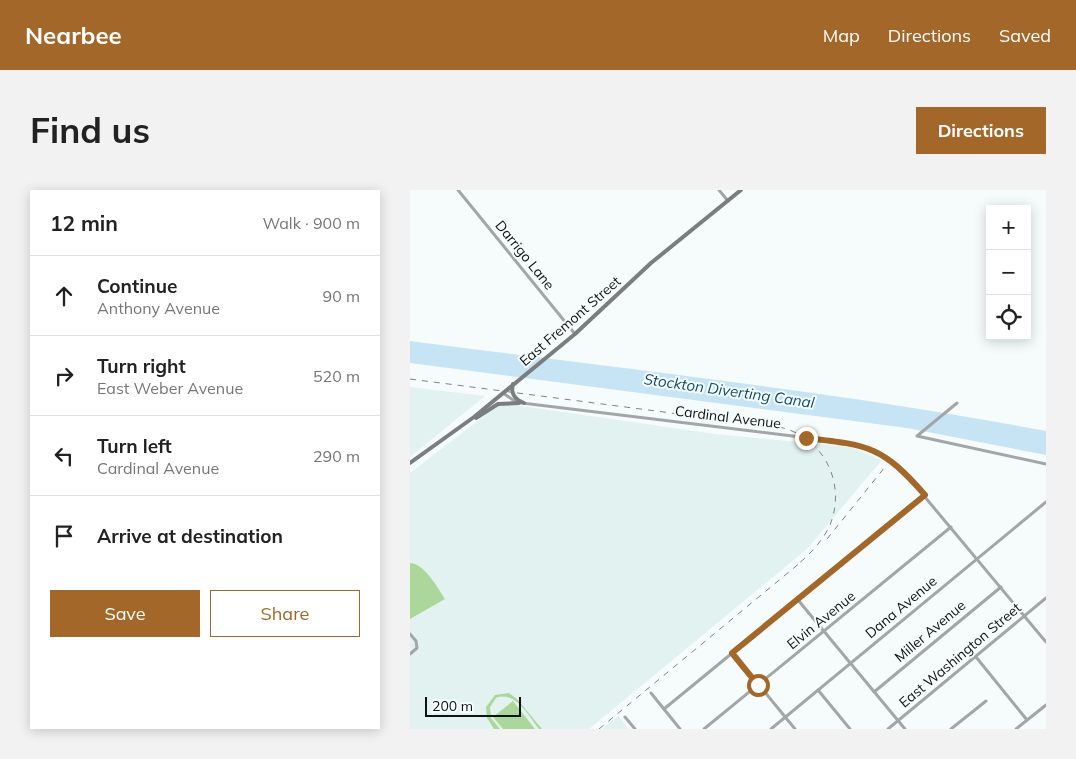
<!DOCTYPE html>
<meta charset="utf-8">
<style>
:root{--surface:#fff;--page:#f2f2f2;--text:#222;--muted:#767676;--line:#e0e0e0;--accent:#a36829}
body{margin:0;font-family:Mulish,sans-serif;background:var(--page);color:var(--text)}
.controls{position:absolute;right:15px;top:15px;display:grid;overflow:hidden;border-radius:0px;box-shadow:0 2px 12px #0003}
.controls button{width:45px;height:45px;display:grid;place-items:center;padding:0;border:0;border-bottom:1px solid var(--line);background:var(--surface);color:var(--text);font:25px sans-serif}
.scale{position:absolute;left:15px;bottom:12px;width:96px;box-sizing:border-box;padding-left:5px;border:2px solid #101211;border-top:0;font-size:14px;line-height:18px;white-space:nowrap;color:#101211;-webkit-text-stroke:4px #f5fcfb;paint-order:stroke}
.stop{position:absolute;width:15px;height:15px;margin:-11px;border:4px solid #a36829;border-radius:50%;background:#fff}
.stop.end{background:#a36829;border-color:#fff;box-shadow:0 1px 5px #0008}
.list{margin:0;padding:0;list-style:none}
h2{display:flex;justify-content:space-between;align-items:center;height:65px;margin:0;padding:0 20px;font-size:21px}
h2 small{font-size:16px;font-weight:400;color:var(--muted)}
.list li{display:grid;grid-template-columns:32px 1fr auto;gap:15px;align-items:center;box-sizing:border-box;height:80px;padding:0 20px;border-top:1px solid var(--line)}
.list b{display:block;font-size:19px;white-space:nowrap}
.list p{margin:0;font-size:16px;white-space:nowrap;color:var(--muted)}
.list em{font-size:16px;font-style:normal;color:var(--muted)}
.actions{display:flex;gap:10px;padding:15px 20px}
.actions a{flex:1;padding:11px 0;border:1px solid var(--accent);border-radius:0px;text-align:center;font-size:18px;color:var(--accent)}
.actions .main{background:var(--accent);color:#fff}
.icon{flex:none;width:28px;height:28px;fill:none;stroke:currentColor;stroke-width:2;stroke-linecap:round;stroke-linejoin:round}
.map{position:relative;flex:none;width:636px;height:539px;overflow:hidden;border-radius:0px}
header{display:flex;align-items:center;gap:30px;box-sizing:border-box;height:70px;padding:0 25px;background:var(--accent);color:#fff}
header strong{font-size:24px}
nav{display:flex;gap:28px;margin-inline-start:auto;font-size:18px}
.intro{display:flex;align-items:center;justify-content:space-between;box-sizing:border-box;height:120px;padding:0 30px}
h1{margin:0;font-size:35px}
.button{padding:12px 22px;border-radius:0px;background:var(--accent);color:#fff;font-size:18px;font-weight:700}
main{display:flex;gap:30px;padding:0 30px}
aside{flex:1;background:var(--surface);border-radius:0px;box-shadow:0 2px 12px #0003}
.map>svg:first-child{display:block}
.built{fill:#e2f2f0}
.green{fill:#acd79b}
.water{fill:#c7e4f5}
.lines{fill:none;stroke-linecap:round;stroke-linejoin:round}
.street{stroke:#a3a6a7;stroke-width:3}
.secondary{stroke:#7a7e7f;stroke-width:4}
.rail{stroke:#7e8382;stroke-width:1;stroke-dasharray:6 6;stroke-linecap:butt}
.route{stroke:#a36829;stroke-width:6}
.labels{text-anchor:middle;stroke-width:4;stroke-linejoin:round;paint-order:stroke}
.street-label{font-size:14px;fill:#101211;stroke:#f5fcfb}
.water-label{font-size:15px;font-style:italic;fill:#0d4b68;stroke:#f5fcfb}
</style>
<header>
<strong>Nearbee</strong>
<nav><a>Map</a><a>Directions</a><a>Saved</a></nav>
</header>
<div class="intro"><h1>Find us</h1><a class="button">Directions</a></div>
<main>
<aside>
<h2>12 min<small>Walk · 900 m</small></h2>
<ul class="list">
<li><svg class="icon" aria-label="ahead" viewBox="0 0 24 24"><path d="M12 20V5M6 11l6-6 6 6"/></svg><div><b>Continue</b><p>Anthony Avenue</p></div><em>90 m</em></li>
<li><svg class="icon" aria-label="right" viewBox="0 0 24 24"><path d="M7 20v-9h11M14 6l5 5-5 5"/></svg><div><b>Turn right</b><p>East Weber Avenue</p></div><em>520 m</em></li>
<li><svg class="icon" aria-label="left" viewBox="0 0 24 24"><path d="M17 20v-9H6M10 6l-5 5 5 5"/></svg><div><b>Turn left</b><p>Cardinal Avenue</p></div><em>290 m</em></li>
<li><svg class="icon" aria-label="arrive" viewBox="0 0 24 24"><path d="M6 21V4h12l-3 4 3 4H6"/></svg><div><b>Arrive at destination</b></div></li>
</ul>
<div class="actions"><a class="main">Save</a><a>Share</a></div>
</aside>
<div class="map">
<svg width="636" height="539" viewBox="0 0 636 539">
<rect width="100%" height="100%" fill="#f5fcfb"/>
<!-- built -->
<g class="built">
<polygon points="0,197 75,206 0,267"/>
<polygon points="91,213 305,244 440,257 472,270 397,359 179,539 0,539 0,283"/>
<polygon points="208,526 219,539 192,539"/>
</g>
<!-- green -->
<g class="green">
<path d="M0 373C15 374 27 397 35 409L0 429Z"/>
<path d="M99 503 107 509 132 539H129C119 526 105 500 86 508L80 517 81 528 90 539H84L77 528 76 517 85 505Z"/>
<polygon points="103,511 125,539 93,539 83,527"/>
</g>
<!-- water -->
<path class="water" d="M0 151C212 179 426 201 636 241V265L497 238 0 173Z"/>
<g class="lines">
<!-- street -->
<g class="street">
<polyline points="48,0 165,144"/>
<polyline points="309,0 318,11"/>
<polyline points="93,203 106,212"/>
<path d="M112 213 423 251C452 256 473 262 494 282L636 452"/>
<polyline points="547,213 507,246 636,274"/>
<polyline points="388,410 495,539"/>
<polyline points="0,444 6,451 7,458 0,464"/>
<polyline points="323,463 385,539"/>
<polyline points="566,467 617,530"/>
<polyline points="408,500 440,539"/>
<polyline points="464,502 591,397"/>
<polyline points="241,503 270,539"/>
<polyline points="254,519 515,305"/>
<polyline points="215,527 225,539"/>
<polyline points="294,539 541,337"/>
<polyline points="361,539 636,312"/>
<polyline points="478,539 636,408"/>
<polyline points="541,539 576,511"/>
<polyline points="606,539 636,515"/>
</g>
<!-- secondary -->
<g class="secondary">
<path d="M103 194C100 204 106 210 114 213"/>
<polyline points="66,228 88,214 109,213"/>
<polyline points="0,273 64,227 165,144 241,73 331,0"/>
</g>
<!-- rail -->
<g class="rail">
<path d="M0 189 369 237C413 246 437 293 420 335 413 351 399 365 386 376"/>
<polyline points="417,349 475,277"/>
<polyline points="189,539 391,372"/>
</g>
</g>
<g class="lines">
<!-- route -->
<path class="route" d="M348 495 322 463 515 305C472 256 459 255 396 248"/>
</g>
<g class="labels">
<!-- street labels -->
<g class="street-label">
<text transform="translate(115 65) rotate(51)" y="5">Darrigo Lane</text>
<text transform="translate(160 131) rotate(-41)" y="5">East Fremont Street</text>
<text transform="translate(318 227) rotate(7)" y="5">Cardinal Avenue</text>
<text transform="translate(491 417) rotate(-40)" y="5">Dana Avenue</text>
<text transform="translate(411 430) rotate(-39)" y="5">Elvin Avenue</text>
<text transform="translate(520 441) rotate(-40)" y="5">Miller Avenue</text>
<text transform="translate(550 465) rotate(-40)" y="5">East Washington Street</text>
</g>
<!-- water labels -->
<g class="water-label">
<text transform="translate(319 201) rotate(8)" y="5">Stockton Diverting Canal</text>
</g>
</g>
</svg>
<div class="controls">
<button>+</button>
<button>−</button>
<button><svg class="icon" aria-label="locate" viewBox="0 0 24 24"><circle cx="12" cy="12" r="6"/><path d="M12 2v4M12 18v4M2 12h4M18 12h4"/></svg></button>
</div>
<div class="scale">200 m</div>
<div class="stop" style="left:348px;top:495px"></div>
<div class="stop end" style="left:396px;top:248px"></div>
</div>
</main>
